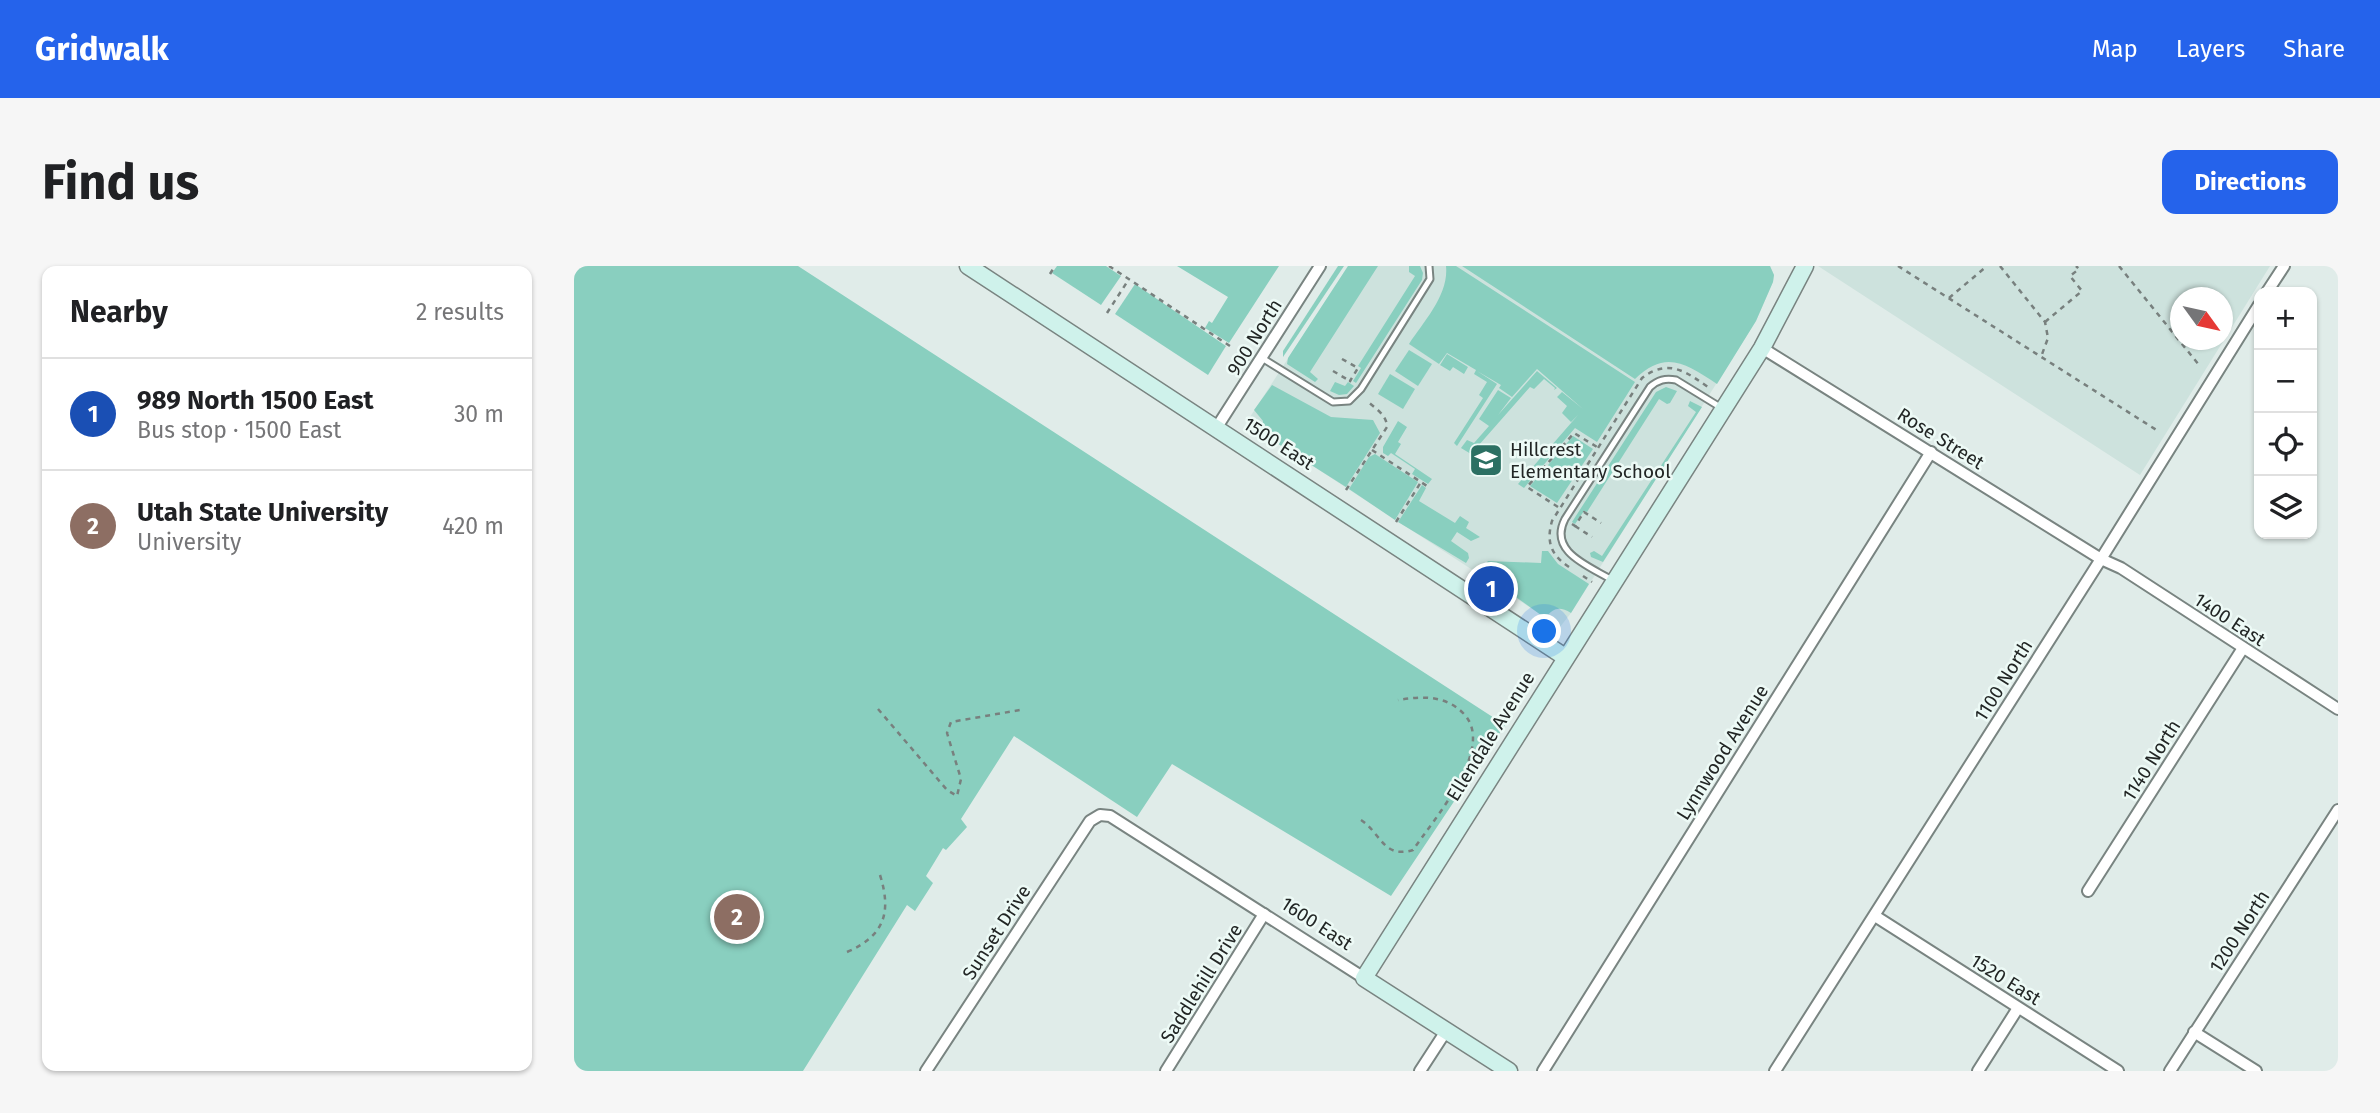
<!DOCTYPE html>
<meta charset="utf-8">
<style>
:root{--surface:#fff;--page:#f6f6f6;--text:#202124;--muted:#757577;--line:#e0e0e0;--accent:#2563eb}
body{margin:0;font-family:"Fira Sans",sans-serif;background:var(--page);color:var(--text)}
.controls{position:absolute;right:21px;top:21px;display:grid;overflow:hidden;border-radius:14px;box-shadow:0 2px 5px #0004}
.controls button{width:63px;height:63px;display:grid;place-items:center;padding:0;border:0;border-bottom:2px solid var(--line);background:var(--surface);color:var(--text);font:35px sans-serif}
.compass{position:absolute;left:1596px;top:21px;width:63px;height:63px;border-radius:50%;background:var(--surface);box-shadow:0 2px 5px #0004;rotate:123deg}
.you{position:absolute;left:971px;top:366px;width:24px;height:24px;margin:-18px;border:5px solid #fff;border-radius:50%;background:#1a73e8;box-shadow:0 0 0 10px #1a73e833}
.badge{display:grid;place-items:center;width:46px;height:46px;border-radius:50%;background:var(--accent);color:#fff;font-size:23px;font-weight:700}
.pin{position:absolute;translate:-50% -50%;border:4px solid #fff;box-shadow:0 2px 7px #0006}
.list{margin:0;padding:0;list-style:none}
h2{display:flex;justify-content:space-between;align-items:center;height:91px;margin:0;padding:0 28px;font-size:30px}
h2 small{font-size:23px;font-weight:400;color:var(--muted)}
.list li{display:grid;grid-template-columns:46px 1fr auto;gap:21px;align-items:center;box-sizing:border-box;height:112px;padding:0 28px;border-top:2px solid var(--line)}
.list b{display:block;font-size:26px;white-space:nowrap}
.list p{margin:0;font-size:23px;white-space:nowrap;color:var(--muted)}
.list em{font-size:23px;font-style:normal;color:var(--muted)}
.icon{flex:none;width:38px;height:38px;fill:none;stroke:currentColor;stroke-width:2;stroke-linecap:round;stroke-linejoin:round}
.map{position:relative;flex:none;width:1764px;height:805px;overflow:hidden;border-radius:14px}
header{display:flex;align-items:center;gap:42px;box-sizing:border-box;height:98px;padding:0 35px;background:var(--accent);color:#fff}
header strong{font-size:33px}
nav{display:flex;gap:38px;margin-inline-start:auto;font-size:24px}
.intro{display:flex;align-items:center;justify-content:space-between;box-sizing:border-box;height:168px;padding:0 42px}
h1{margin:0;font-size:49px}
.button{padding:18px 32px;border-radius:14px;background:var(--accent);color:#fff;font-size:24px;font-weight:700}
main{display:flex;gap:42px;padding:0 42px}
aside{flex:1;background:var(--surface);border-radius:14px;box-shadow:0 2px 5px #0004}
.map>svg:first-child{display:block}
.built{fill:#cde2dd;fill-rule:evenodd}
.green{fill:#89cfbf}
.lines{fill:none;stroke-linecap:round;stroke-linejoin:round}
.lane-casing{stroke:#798481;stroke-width:9}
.street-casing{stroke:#798481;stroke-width:14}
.secondary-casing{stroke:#798481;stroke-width:19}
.path{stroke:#78807e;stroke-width:2.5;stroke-dasharray:5 5;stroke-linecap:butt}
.lane{stroke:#fff;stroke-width:5}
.street{stroke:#fff;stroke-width:10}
.secondary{stroke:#cff2eb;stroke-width:16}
.labels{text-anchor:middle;stroke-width:5;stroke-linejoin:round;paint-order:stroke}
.street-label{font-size:19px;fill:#222625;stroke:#edfaf6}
.poi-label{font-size:19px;fill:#222625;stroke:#edfaf6;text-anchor:start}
</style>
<header>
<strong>Gridwalk</strong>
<nav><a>Map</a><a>Layers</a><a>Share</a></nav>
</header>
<div class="intro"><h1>Find us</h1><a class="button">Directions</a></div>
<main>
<aside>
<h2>Nearby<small>2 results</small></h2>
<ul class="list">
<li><span class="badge" style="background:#1a4fb4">1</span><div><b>989 North 1500 East</b><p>Bus stop · 1500 East</p></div><em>30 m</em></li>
<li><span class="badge" style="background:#8d6e63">2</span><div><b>Utah State University</b><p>University</p></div><em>420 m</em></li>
</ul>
</aside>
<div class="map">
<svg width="1764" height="805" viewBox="0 0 1764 805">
<rect width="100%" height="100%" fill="#e0ece9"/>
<!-- built -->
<g class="built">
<polygon points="774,0 1196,0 1200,9 1199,16 1182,55 997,347 986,361 679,161 676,157 676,151"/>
<path d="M1244 0H1696L1566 209ZM1606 32H1648V74H1606Z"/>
</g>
<!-- green -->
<g class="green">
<polygon points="0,0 224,0 931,459 817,630 598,498 563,551 440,470 387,553 393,561 372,584 369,582 352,610 359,617 341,645 333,639 229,805 0,805"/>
<polygon points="483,0 532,0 547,10 527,39 478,7"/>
<polygon points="603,0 705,0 655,77 631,62 635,55 638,57 654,31"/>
<polygon points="764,0 770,0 709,91 709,85"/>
<polygon points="774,0 804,0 736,106 744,113 741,116 713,98 714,92"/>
<polygon points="835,0 846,0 849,7 848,14 782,117 779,115 787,102 784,100 841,10 835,6"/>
<path d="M872 0H882L1061 116 1023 176 1001 162 950 222 944 218 1004 149 997 156 988 147 993 140 983 131 988 126 1009 143 963 103 938 131 925 122 927 119 903 105 923 118 883 180 880 177 909 132 905 129 913 116 900 108 902 104 873 87 865 98 835 78C850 55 875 29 872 0Z"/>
<path d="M888 0H1196L1200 9 1199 16 1182 55 1143 118C1112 98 1092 83 1061 113Z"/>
<polygon points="561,18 652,80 634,109 541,48"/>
<polygon points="835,84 858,98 844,120 821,105"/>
<polygon points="873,88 894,101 890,108 879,101 876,105 866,99"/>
<polygon points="963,105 983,122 980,124 981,122 970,113 960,123 956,121 897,188 887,182 893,174 900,177 915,160 905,153 924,124 937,132 924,149"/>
<polygon points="816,108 841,123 829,143 804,128"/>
<polygon points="761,116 771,120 774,116 780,120 773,128 765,129 756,125"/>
<polygon points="698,119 757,151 799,154 806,167 772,221 687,167 689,155 680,144"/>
<polygon points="1092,121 1103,125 1096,137 1093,138 1085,133 1013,246 1010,245 1001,258 998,256 1082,126"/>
<polygon points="1116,135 1128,141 1029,296 1017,291 1016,287 1020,285 1028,290 1122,146 1114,140"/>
<polygon points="824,155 833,161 824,176 827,178 821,188 858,213 854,218 838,208 841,203 817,187 814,190 809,187 809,181"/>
<polygon points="999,170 1019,183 983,237 956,220"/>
<polygon points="801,188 844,216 821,254 775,223 795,191"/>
<polygon points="848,219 852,222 845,235 881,257 886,250 895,256 892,262 906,271 897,275 883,266 877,275 894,287 895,292 892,297 824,256"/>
<path d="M968 285H974L984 298 1015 318 997 347C985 340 980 342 971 352L906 305 914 295 967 297Z"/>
</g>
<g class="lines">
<!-- lane casing -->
<g class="lane-casing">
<g id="lane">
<polyline points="688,92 759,136 775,135 787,123 856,13 855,0"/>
<path d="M1038 314C1015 300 974 286 991 253L1076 121C1084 114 1091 112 1102 114L1146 141"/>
</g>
</g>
<!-- street casing -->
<g class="street-casing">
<g id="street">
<polyline points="1693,26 1710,0"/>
<polyline points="1188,82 1527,293 1547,302 1764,443"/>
<polyline points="643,161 746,0"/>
<polyline points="1514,625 1669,382"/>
<polyline points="1301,650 1544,805"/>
<polyline points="1620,766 1682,805"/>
<polyline points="352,805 516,555 526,549 536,550 790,712"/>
<polyline points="592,805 690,648"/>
<polyline points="846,805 872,765"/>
<polyline points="969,805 1357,186"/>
<polyline points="1201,805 1527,293 1685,39"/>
<polyline points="1404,805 1444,742"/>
<polyline points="1596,805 1764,544"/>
</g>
</g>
<!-- secondary casing -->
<g class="secondary-casing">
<g id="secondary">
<polyline points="394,0 991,391"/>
<polyline points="935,805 790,712 1188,82 1231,0"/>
</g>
</g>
<!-- path -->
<g class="path">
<polyline points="535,0 656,80"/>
<polyline points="1324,0 1584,165"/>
<polyline points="1426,0 1471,56 1474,72 1467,91"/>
<polyline points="1545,0 1625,99"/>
<polyline points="476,8 481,0"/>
<polyline points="1375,32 1413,0"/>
<polyline points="533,47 555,13"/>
<polyline points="1471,56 1508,25 1496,10 1505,3 1502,0"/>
<polyline points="768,93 784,102 776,115 780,118"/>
<polyline points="759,105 776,115"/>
<polyline points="798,184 853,220"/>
<path d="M772 224 813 161C813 149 801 142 793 135"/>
<polyline points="984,241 953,221 1000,167 1023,181"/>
<polyline points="822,256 847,216"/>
<polyline points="998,258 1001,260 1010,246 1027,257"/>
<polyline points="1001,260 1018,271"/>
<path d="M995 301C977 289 972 276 978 255L1068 112C1096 91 1113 107 1137 123"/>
<polyline points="1009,310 1018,316"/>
<polyline points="304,443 373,524 383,530 387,513 373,467 377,456 446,444"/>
<path d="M787 554C807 567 809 593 839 584 860 553 922 482 890 448 872 429 848 430 824 434"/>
<path d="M273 686C310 670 318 647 306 609"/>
</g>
<!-- lane -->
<use href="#lane" class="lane"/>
<!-- street -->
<use href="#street" class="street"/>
<!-- secondary -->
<use href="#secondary" class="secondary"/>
</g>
<!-- icons -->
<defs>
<g id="school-square" transform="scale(1.75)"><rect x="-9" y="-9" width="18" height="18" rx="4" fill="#2c7063" stroke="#edfaf6"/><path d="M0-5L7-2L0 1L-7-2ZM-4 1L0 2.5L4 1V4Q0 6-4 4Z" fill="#fff"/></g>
</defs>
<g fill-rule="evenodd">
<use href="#school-square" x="912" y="194"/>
</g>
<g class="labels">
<!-- street labels -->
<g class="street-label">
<text transform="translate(680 71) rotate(-58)" y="7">900 North</text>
<text transform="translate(1367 172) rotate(32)" y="7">Rose Street</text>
<text transform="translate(705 177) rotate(33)" y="7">1500 East</text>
<text transform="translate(1656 353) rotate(33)" y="7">1400 East</text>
<text transform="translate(1429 414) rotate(-58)" y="7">1100 North</text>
<text transform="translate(916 470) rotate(-58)" y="7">Ellendale Avenue</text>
<text transform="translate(1148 486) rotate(-58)" y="7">Lynnwood Avenue</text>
<text transform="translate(1577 494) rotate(-58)" y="7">1140 North</text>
<text transform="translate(743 657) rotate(33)" y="7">1600 East</text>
<text transform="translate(1665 665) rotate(-57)" y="7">1200 North</text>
<text transform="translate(422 666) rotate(-57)" y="7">Sunset Drive</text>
<text transform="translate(1432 713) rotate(32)" y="7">1520 East</text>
<text transform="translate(627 717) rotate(-58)" y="7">Saddlehill Drive</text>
</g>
<!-- poi labels -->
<g class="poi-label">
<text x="936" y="190">Hillcrest<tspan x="936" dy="22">Elementary School</tspan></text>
</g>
</g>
</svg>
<div class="controls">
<button>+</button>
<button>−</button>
<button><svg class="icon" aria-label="locate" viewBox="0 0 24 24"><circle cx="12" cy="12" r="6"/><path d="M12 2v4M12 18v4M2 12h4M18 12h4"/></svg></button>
<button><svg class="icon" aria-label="layers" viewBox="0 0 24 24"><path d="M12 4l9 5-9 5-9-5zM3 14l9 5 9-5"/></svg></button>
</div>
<svg class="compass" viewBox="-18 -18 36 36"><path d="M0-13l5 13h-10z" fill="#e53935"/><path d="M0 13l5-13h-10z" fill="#757577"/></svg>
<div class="you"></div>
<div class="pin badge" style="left:917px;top:323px;background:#1a4fb4">1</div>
<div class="pin badge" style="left:163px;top:651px;background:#8d6e63">2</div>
</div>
</main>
